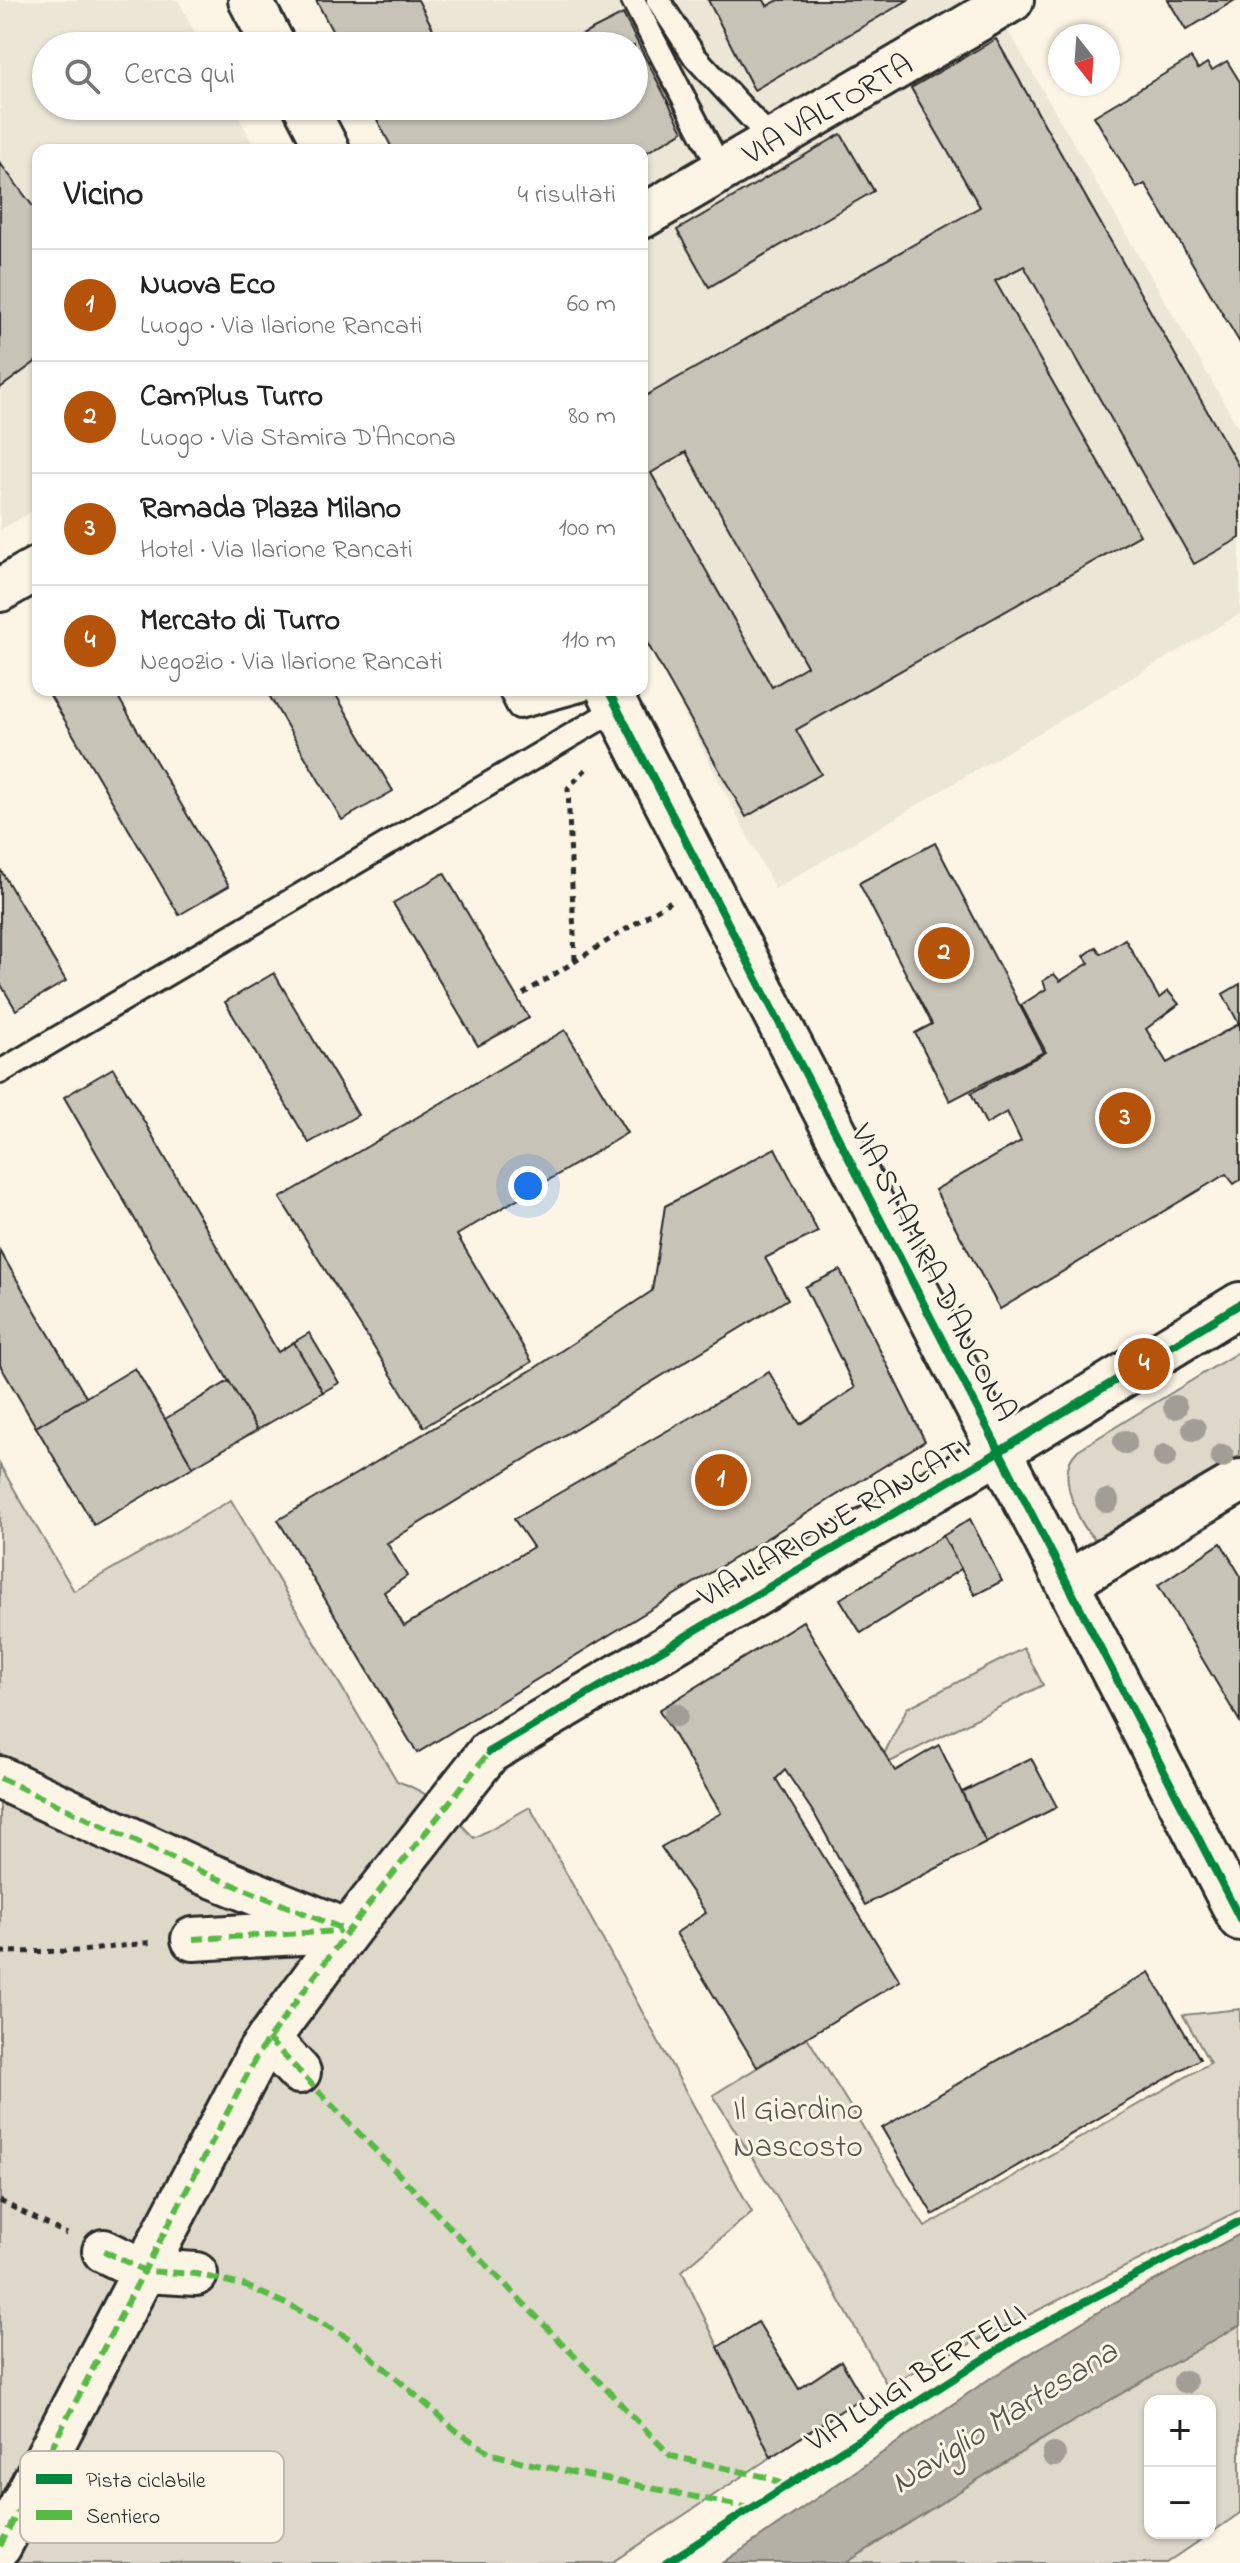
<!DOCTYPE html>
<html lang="it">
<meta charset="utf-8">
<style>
:root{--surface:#fff;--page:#f2f2f2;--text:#222;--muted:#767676;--line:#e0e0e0;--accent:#b45309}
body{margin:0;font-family:"Indie Flower",sans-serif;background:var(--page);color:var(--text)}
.controls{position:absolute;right:24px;bottom:24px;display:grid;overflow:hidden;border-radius:16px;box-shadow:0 2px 6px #0004}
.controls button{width:72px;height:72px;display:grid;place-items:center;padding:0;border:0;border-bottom:2px solid var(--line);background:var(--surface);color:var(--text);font:40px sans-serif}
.compass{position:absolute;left:1048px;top:24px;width:72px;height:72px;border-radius:50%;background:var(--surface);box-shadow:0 2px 6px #0004;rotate:163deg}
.you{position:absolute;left:528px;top:1186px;width:28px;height:28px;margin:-20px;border:6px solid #fff;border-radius:50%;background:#1a73e8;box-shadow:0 0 0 12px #1a73e833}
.badge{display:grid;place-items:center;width:52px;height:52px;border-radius:50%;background:var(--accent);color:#fff;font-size:26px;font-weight:700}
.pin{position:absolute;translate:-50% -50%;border:4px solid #fff;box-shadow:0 2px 8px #0006}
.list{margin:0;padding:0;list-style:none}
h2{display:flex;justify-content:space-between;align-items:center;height:104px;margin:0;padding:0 32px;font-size:34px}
h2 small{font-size:26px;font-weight:400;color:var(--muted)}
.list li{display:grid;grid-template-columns:52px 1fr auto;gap:24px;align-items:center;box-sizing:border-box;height:112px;padding:0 32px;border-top:2px solid var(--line)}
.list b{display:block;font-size:30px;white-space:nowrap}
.list p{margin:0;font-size:26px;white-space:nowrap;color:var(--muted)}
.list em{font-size:26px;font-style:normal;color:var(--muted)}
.icon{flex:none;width:44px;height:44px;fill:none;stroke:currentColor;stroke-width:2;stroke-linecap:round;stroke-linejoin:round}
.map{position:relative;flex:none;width:1240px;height:2563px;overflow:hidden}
.search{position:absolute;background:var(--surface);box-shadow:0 2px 6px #0004;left:32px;top:32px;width:616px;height:88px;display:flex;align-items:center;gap:20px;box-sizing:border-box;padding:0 28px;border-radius:44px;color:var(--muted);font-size:30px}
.panel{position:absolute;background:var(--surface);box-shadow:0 2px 6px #0004;left:32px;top:144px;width:616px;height:552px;border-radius:16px}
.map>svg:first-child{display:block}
.built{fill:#ece6d7}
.green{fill:#ded8ca;stroke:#84827a;stroke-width:2;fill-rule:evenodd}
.water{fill:#b4b0a5;stroke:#7d7b74;stroke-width:2}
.building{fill:#c8c3b7;stroke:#2b2b2b;stroke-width:2;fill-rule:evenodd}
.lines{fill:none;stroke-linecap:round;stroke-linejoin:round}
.lane-casing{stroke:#2b2b2b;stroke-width:28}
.street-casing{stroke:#2b2b2b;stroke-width:48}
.path{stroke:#2b2b2b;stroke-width:5;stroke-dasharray:6 6;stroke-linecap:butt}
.lane{stroke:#fcf5e5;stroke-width:22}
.street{stroke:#fcf5e5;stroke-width:42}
.quiet{stroke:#58b947;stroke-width:6;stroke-dasharray:12 6;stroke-linecap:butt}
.cycleway-casing{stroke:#fcf5e5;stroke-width:13}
.cycleway{stroke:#00873e;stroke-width:8}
.tree{fill:#a29e95}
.labels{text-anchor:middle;stroke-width:6;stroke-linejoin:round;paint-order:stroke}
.street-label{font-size:32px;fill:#2b2b2b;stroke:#fcf5e5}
.park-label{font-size:32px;fill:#585653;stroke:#fcf5e5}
.water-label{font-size:34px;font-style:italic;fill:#545350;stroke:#fcf5e5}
.key{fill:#fcf5e5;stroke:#bdb8ad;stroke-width:2}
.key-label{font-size:22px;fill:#2b2b2b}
</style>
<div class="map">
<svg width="1240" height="2563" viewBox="0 0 1240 2563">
<rect width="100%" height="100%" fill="#fcf5e5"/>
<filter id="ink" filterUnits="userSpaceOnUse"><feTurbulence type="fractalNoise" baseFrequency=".0125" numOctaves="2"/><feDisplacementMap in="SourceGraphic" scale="16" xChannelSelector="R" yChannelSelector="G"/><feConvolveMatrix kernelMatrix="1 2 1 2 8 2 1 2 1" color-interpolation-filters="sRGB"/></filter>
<g filter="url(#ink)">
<!-- built -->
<g class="built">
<polygon points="0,0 178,0 202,46 46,46 46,106 233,106 256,150 38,150 38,508 0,530"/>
<polygon points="316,0 1023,0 999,15 1240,430 1240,614 775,889 642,632 642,150 634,106 634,46 340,46"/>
</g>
<!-- green -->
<g class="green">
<path d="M1240 1351V1455L1105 1538 1096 1540C1079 1527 1061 1482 1070 1461 1072 1457 1075 1453 1078 1450Z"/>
<path d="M0 1465 74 1591 231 1500 397 1781C430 1792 452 1814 474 1838L530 1807 752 2212 682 2271 771 2457 612 2563H0Z"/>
<polygon points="1024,1648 1043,1685 890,1762 884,1754 907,1708"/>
<polygon points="1240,2009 1240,2210 887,2385 829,2281 713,2095 807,2037 925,2227 1210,2063 1183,2015"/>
<path d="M1240 2318V2513L1167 2563H842ZM1150 2401H1210V2533H1150Z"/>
</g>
<!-- water -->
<polygon class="water" points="1240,2234 1240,2325 1036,2443 846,2563 723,2563 989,2379 1108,2306"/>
<!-- building -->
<g class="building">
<polygon points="316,0 418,0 442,46 340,46"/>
<polygon points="708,0 764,0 767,6 779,0 908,0 754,90"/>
<polygon points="1168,0 1235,0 1186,30"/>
<polygon points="623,14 683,131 642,155 642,150 393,150 370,106 634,106 634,46 560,46"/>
<path d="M996 39 1240 469V538L1194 564 1024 266 995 281 1140 535 796 730 821 774 746 817 642 634V398L980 207 911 88ZM686 452 807 666 772 687 651 473Z"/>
<polygon points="1191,58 1198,69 1207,63 1212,70 1227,61 1240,82 1240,343 1145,184 1137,188 1094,116"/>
<polygon points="841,134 874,191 709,287 677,230"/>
<polygon points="0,163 38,213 38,360 0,388"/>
<polygon points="47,690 114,690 229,886 179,915"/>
<polygon points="266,690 333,690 393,791 342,820"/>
<polygon points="935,843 1044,1052 950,1101 915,1033 932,1024 859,883"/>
<polygon points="0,869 66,981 16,1010 0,983"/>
<polygon points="444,873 529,1018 478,1046 393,903"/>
<polygon points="1125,939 1159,998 1168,991 1179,1004 1146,1029 1167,1063 1239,1024 1223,994 1240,984 1240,1180 1234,1184 1226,1174 1000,1309 935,1190 1021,1141 1007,1112 986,1124 971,1093 1046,1052 1021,1005 1046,989 1043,981 1054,974 1060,981 1089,963 1084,956 1096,947 1101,954"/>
<polygon points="274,973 358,1115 309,1143 225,1002"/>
<polygon points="565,1030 627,1133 457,1235 532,1362 424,1427 280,1198"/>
<polygon points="113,1068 278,1352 294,1342 323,1392 257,1430 64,1097"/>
<polygon points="775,1148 818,1232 765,1258 788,1299 387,1543 407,1576 384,1592 404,1626 533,1547 514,1519 769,1372 800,1424 855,1388 805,1287 840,1270 925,1441 417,1753 278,1520 535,1368 652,1291 665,1206"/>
<polygon points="0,1251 86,1397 36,1427 0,1365"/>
<polygon points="309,1333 339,1383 323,1392 294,1342"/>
<polygon points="135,1368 193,1467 94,1525 36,1427"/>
<polygon points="229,1381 257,1430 193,1467 165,1419"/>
<polygon points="970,1519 1002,1581 975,1595 943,1536"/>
<polygon points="943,1536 961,1569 861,1633 840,1599"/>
<polygon points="1221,1543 1240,1575 1240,1722 1158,1585"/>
<polygon points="803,1621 895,1771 939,1745 986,1843 865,1905 815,1815 785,1770 776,1779 900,1981 757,2067 676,1933 706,1913 661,1847 721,1813 659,1710"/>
<polygon points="1031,1758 1057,1807 986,1843 962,1792"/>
<polygon points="1149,1972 1200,2059 933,2215 882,2128"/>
<polygon points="758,2322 799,2389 841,2361 862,2397 771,2457 718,2347"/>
</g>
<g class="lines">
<!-- lane casing -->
<g class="lane-casing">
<g id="lane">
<polyline points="633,0 721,170"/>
<polyline points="658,0 695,57 772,140"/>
<polyline points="510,690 519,707 581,690"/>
<polyline points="0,1072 618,708"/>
</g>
</g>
<!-- street casing -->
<g class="street-casing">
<g id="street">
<polyline points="250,0 274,46"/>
<polyline points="305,106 328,150"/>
<polyline points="642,217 1012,0"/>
<polyline points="0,590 38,568"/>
<polyline points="608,690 1240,1919"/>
<polyline points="1068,1582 1240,1481"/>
<polyline points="0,1778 202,1872 348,1931"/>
<polyline points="193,1939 336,1931"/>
<polyline points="268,2039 299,2072"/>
<polyline points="104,2251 145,2271 196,2274"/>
<polyline points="0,2546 259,2052 348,1931 489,1752 1000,1451 1240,1304"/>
</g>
</g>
<!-- path -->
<g class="path">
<polyline points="575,960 568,788 588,767"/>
<polyline points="523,994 671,901"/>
<polyline points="0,1952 81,1951 154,1942"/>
<polyline points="0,2201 67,2234"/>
</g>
<!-- lane -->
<use href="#lane" class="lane"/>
<!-- street -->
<use href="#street" class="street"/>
<!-- quiet -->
<g class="quiet">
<polyline points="0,1778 202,1872 348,1931"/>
<polyline points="193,1939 341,1931"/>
<polyline points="268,2039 671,2456 766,2477 787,2486"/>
<polyline points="104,2251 145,2271 196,2274 246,2286 295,2308 352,2340 458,2432 492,2454 527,2463 750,2508"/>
<polyline points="0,2546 259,2052 348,1931 489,1752"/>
</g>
<!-- cycleway casing -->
<g class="cycleway-casing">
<g id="cycleway">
<polyline points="608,690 1240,1919"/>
<polyline points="489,1752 1000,1451 1240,1304"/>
<polyline points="666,2563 1020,2336 1240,2221"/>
</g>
</g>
<!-- cycleway -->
<use href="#cycleway" class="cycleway"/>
</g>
<!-- trees -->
<g class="tree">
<circle cx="1175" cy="1407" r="12"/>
<circle cx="1194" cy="1429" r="12"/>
<circle cx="1125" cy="1442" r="12"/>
<circle cx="1165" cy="1456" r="12"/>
<circle cx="1222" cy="1456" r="12"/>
<circle cx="1107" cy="1501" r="12"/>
<circle cx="676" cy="1715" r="12"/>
<circle cx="1185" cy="2382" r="12"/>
<circle cx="1054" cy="2455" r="12"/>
</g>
</g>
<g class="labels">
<!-- street labels -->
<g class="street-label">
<text transform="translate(827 108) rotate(-30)" y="11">VIA VALTORTA</text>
<text transform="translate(935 1272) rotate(63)" y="11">VIA STAMIRA D'ANCONA</text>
<text transform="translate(833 1521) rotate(-30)" y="11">VIA ILARIONE RANCATI</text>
<text transform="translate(915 2376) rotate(-32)" y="11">VIA LUIGI BERTELLI</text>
</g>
<!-- park labels -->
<g class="park-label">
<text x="798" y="2119">Il Giardino<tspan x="798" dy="37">Nascosto</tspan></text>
</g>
<!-- water labels -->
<g class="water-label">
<text transform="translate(1003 2415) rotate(-32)" y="12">Naviglio Martesana</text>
</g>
</g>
<!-- legend -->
<rect x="20" y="2451" width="264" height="92" rx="12" class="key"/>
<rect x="36" y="2474" width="36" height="10" fill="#00873e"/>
<rect x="36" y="2510" width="36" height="10" fill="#58b947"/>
<g class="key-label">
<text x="86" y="2487">Pista ciclabile</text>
<text x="86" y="2523">Sentiero</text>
</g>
</svg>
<div class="controls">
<button>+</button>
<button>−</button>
</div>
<svg class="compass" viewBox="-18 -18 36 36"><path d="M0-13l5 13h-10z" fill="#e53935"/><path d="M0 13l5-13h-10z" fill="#767676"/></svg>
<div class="you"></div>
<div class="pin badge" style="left:721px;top:1480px">1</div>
<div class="pin badge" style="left:944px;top:953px">2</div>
<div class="pin badge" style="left:1125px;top:1118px">3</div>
<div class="pin badge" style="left:1144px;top:1364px">4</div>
<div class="search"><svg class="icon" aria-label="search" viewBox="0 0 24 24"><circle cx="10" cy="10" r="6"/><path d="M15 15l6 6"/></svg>Cerca qui</div>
<section class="panel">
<h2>Vicino<small>4 risultati</small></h2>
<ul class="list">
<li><span class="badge">1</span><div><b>Nuova Eco</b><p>Luogo · Via Ilarione Rancati</p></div><em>60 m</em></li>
<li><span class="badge">2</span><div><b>CamPlus Turro</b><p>Luogo · Via Stamira D'Ancona</p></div><em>80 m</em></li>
<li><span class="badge">3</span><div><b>Ramada Plaza Milano</b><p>Hotel · Via Ilarione Rancati</p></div><em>100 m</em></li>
<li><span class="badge">4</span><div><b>Mercato di Turro</b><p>Negozio · Via Ilarione Rancati</p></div><em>110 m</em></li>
</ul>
</section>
</div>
